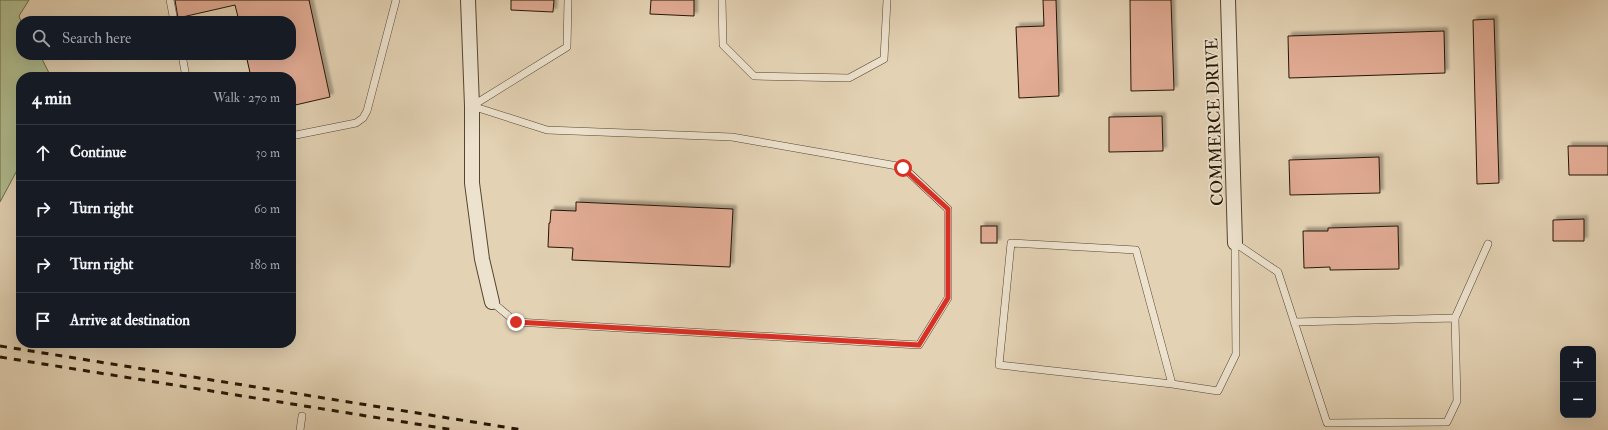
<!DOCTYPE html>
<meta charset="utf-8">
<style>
:root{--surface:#171b24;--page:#20242c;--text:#f1f3f6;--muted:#9ea1a6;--line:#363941}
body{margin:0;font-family:"IM FELL Double Pica",serif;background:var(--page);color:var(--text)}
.controls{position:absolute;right:12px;bottom:12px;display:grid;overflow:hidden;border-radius:8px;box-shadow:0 4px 16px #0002}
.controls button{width:36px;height:36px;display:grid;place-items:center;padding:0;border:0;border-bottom:1px solid var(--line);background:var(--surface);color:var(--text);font:20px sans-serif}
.stop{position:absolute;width:12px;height:12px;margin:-9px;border:3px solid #d93025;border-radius:50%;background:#fff}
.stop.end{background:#d93025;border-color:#fff;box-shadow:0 1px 4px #0008}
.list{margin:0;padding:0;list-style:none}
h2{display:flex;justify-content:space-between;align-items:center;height:52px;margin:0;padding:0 16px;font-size:17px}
h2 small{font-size:13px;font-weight:400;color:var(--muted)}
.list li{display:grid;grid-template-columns:26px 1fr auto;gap:12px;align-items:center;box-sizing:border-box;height:56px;padding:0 16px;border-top:1px solid var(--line)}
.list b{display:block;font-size:15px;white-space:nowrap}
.list em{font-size:13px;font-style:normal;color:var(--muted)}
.icon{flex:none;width:22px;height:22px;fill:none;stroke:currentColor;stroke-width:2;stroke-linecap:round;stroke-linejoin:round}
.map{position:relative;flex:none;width:1608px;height:430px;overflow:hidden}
.search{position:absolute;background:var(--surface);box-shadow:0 4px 16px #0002;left:16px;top:16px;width:280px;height:44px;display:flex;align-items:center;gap:10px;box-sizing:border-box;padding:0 14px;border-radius:16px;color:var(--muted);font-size:15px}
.panel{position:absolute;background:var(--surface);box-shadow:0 4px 16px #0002;left:16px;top:72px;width:280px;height:276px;border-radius:16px}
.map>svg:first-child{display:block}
.green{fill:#b0bd90;stroke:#6a6a4a}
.building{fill:#e1ab94;stroke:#241604;filter:url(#shadow)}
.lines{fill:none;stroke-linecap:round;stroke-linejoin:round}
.service-casing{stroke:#544530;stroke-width:8}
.minor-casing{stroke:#544530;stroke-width:16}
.service{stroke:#ede2ce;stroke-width:7}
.minor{stroke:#ede2ce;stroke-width:14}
.rail{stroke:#241604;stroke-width:3;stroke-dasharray:7 7;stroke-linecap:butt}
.route{stroke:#d93025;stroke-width:5}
.labels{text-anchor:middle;stroke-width:3.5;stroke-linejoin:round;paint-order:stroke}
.street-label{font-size:17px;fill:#241604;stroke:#ede2ce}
</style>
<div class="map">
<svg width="1608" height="430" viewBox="0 0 1608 430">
<defs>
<filter id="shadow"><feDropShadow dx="3.5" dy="-3.5" stdDeviation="1" flood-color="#0004"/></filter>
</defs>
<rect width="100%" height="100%" fill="#e3d2b4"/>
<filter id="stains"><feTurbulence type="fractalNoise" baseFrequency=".005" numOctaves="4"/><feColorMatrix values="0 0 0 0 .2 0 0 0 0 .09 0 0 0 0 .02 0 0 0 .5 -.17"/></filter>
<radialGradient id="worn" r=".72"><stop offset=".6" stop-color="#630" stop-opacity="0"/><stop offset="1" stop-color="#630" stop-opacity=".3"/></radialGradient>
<!-- green -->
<polygon class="green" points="0,0 29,0 19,16 21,21 21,55 40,55 51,77 21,77 21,163 0,202"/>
<!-- building -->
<g class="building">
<polygon points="175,0 309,0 330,97 291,106 291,77 251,77 246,55 291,55 291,21 239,21 235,5 178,18"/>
<polygon points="511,0 554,0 553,12 511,10"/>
<polygon points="651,0 694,0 694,16 650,14"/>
<polygon points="1043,0 1056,0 1059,96 1019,98 1016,27 1044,26"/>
<polygon points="1130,0 1171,0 1174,90 1131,91"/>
<polygon points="1494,19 1499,183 1477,184 1473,20"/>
<polygon points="1444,31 1445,73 1289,78 1288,36"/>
<polygon points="1162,116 1163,151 1109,152 1109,117"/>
<polygon points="1568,146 1608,146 1608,175 1569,175"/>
<polygon points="1379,157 1380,193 1290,195 1289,160"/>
<polygon points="576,202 733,209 730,267 572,260 573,248 548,247 549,223 550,223 551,210 576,211"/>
<polygon points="1584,219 1584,241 1553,241 1553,220"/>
<rect x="981" y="226" width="16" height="17"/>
<polygon points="1398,226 1399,269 1330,270 1330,267 1304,268 1303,231 1328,231 1328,228"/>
</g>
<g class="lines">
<!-- service casing -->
<g class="service-casing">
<g id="service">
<polyline points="170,0 174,21"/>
<polyline points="722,0 723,45 754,76 849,78 884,59 887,0"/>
<polyline points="182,55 186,77"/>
<polyline points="472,106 547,130 732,137 903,167 948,209 948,298 919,345 516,322 492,302"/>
<polyline points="472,106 567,47 568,0"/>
<polyline points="291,136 356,123 363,118 367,111 396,0"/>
<polyline points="1235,243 1278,272 1327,423 1447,422 1457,401 1455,318 1294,322"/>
<polyline points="1455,318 1488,244"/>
<polyline points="1172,384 1136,250 1011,243 999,365 1172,384 1218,391 1236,354 1235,243"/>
<polyline points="300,430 302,416"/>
</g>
</g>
<!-- minor casing -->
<g class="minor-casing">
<g id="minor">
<polyline points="468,0 472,106 472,183 482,259 492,302"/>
<polyline points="1228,0 1235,243"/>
</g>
</g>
<!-- service -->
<use href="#service" class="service"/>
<!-- minor -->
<use href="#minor" class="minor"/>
<!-- rail -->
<g class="rail">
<polyline points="0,346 523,430"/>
<polyline points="0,357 454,430"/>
</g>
</g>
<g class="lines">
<!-- route -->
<polyline class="route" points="516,322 919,345 948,298 948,209 903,168"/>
</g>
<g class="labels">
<!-- street labels -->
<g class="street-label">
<text transform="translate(1214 122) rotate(-92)" y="6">COMMERCE DRIVE</text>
</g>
</g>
<rect width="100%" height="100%" filter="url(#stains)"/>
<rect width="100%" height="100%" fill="url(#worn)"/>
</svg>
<div class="controls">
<button>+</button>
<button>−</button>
</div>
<div class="stop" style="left:903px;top:168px"></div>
<div class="stop end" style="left:516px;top:322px"></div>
<div class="search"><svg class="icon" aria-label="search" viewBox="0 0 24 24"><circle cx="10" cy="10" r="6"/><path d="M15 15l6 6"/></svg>Search here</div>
<section class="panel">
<h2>4 min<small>Walk · 270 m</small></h2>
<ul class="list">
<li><svg class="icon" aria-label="ahead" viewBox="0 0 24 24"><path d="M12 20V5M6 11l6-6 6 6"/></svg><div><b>Continue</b></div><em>30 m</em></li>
<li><svg class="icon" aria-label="right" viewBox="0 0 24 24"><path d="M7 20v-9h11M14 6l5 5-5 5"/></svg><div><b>Turn right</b></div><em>60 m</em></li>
<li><svg class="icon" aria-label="right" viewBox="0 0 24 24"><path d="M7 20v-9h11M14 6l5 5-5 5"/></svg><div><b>Turn right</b></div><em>180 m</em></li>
<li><svg class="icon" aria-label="arrive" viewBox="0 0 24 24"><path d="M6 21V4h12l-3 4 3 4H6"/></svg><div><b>Arrive at destination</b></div></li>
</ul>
</section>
</div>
